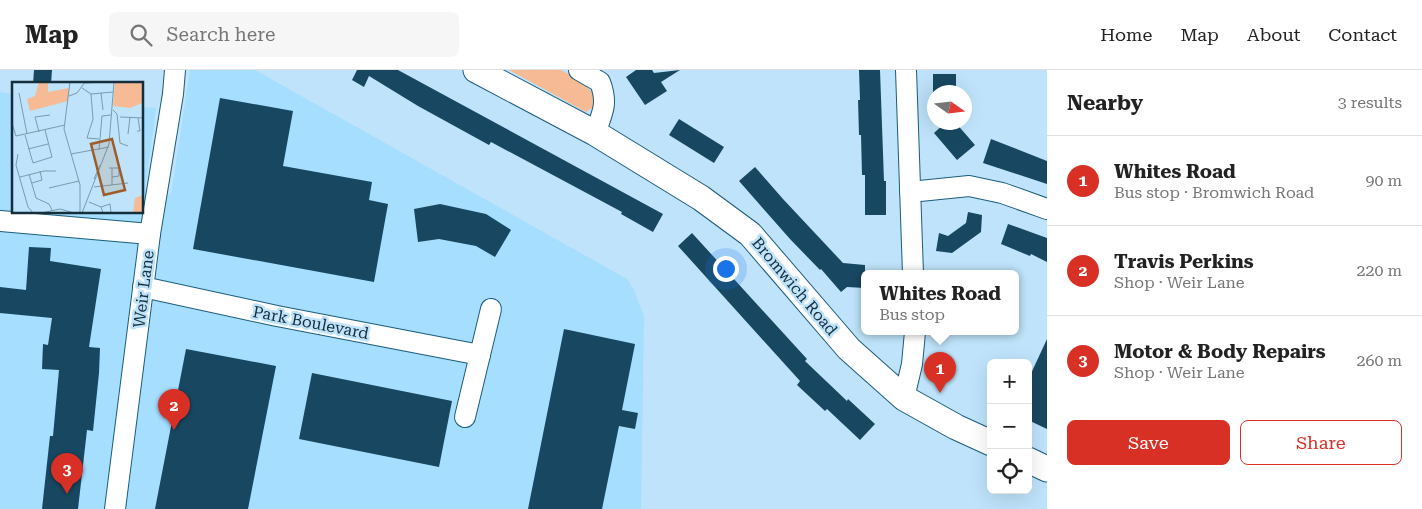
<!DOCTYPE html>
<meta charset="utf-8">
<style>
:root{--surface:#fff;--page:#f6f6f6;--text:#222;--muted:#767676;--line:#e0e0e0;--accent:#d93025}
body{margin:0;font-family:"Roboto Serif",serif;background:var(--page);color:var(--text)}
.controls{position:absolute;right:15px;bottom:15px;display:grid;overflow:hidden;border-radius:8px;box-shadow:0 5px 20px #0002}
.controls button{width:45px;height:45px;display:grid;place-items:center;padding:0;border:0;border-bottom:1px solid var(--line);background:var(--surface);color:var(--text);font:25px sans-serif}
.compass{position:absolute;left:927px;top:15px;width:45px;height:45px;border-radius:50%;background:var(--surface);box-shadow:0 5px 20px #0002;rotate:104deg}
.you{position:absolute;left:725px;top:198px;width:18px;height:18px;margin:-12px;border:4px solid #fff;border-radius:50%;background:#1a73e8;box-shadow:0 0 0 8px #1a73e833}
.badge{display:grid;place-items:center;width:32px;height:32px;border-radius:50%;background:var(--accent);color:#fff;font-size:16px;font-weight:700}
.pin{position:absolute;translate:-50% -41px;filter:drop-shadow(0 1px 2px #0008)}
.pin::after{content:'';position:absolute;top:26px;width:18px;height:15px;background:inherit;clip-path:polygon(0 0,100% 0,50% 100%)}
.popup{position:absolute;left:861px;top:200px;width:158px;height:65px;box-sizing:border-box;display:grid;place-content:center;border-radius:8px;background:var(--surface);filter:drop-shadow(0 1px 4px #0005);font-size:16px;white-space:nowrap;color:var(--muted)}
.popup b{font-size:19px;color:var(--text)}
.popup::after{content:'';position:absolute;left:50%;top:100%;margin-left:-10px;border:10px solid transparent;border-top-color:var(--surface)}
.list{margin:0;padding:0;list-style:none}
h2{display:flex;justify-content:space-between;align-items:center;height:65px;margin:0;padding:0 20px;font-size:21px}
h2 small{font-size:16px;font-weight:400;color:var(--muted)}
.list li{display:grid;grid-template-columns:32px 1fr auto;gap:15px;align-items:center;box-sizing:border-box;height:90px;padding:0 20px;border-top:1px solid var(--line)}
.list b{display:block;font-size:19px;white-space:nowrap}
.list p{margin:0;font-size:16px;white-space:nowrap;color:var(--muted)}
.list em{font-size:16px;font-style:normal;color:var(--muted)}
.actions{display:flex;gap:10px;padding:15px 20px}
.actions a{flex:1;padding:11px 0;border:1px solid var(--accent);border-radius:8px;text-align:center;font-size:18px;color:var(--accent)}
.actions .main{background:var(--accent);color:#fff}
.icon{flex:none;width:28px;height:28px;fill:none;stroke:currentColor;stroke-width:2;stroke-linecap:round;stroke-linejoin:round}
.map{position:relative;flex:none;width:1047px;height:439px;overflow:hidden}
header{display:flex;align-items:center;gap:30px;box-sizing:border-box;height:70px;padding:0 25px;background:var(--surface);border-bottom:1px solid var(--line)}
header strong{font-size:24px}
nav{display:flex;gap:28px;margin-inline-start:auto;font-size:18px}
.search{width:350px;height:45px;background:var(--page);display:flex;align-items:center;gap:12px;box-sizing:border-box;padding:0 18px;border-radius:8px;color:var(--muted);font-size:19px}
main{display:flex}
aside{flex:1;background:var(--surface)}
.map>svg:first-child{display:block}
.built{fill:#a5deff}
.green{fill:#f6bb94}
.building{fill:#184861}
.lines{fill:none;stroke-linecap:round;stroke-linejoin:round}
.minor-casing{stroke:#1b5d7d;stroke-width:22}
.major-casing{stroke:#1b5d7d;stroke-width:27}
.minor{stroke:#fff;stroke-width:20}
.major{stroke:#fff;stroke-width:25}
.labels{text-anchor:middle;stroke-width:5;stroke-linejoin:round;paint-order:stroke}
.street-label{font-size:16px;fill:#142e3c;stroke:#bee3fa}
.inset-road{fill:none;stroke:#7a9bae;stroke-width:1}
.view{fill:#9f5c2b;fill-opacity:0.15;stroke:#9f5c2b;stroke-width:2.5}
.inset-edge{fill:none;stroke:#142e3c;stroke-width:2.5}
</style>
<header>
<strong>Map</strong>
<div class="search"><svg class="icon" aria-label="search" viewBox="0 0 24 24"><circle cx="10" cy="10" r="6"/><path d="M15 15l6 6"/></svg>Search here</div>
<nav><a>Home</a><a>Map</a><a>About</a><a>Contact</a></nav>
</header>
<main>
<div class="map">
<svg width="1047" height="439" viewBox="0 0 1047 439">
<rect width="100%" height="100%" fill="#bee3fa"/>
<!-- built -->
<polygon class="built" points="190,0 255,0 627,209 633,218 644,246 641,439 0,439 0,22 14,24 14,142 142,142 143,37 156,38 145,120 171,125"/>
<!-- green -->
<polygon class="green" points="509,0 561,0 579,10 594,24 593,37 586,42"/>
<!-- building -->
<g class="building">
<polygon points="34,0 52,0 51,14 33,14"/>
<polygon points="357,0 398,0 663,144 653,162 621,144 622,142 491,72 489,75 418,36 369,6 364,17 352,10"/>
<polygon points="636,0 652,0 654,3 680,0 661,12 667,21 645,35 626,7"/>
<polygon points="859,0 880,0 884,111 886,111 886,145 865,145 865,105 862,105 861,65 859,65 858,30 860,30"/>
<rect x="933" y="4" width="23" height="18"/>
<polygon points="220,28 293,41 283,96 372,112 369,130 388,134 374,212 193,179"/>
<polygon points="679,49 724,77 714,93 669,65"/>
<polygon points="946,52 955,52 975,75 957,90 934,63"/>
<polygon points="991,69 1047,91 1047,114 983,93"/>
<polygon points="755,97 783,129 843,193 865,195 865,218 847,217 841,222 821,199 820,200 790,169 739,111"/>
<polygon points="440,134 486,144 511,160 495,187 476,176 439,169 418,172 414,139"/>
<polygon points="968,142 982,145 981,162 952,183 936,181 939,163 948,166 966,153"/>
<polygon points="1008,154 1047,168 1047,192 1031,184 1030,186 1001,174"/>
<polygon points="692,163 807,289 805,291 847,331 848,329 875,354 860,370 827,339 825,341 797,315 800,311 678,176"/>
<polygon points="29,177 51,178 50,191 101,199 89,277 100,278 99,303 93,361 87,360 78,439 42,439 50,366 53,366 59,300 42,299 43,274 48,275 52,248 0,243 0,217 26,220"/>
<polygon points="564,259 635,274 622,340 638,343 635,359 619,356 602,439 528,439"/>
<polygon points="1047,269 1047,359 1028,350 1028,310"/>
<polygon points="186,279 276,296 248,439 155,439"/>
<polygon points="312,303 452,331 439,397 299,369"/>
</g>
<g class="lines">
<!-- minor casing -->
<g class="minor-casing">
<g id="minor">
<path d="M579 0 600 12C608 33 603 42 595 63"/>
<polyline points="906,0 913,204"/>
<polyline points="910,122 969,116 1002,123 1047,139"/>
<polyline points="0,151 150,164"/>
<polyline points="143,217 277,246 480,285"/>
<polyline points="904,328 912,294 915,262"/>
<polyline points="465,347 491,239"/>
<polyline points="115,439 150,164 173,24 175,0"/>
</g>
</g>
<!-- major casing -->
<g class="major-casing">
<g id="major">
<polyline points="476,0 595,63 701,128 750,164 849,279 904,328 956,357 991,373"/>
<polyline points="1028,390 1047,399"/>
</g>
</g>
<!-- minor -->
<use href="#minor" class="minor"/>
<!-- major -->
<use href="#major" class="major"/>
</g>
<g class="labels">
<!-- street labels -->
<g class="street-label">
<text transform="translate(795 216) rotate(50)" y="6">Bromwich Road</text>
<text transform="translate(143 219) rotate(-83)" y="6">Weir Lane</text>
<text transform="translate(311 252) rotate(11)" y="6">Park Boulevard</text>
</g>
</g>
<!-- overview -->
<g transform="translate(12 12)">
<rect width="131" height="131" fill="#bee3fa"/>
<path d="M27 0H36V10L57 6 56 19 18 29 15 17 23 14ZM103 0H131V27L130 21 118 26 101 24ZM131 113V131H121L123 116Z" fill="#f6bb94"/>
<path class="inset-road" d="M58 0 52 47 68 103V131M73 1 92 0M70 6 79 12 101 10M7 11 15 52M89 11 91 28M79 12 81 37 75 56 87 57M57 14 65 11 73 0M101 28 105 32 108 61 116 64M108 35 132 36M0 41 4 54 53 43M125 49H128L126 36M27 50 23 35 38 33M116 52 118 35M13 53 21 81 40 75 33 48M16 67 36 62M87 68 90 34 99 33M6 72 4 83 16 125 21 131M59 72 97 65M97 86H107V94L100 95M100 86V103M17 92 24 116 37 122 40 128M8 95 32 89H44M82 97 88 83M20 101 30 98 28 89M82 105 116 101M37 106 67 99M77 120 89 125 91 131M89 125 98 122 99 130M29 131 48 127 62 131M70 131 97 62 102 0"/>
<path class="view" d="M100 57 113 108 92 113 79 62Z"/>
<rect width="131" height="131" class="inset-edge"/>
</g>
</svg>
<div class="controls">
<button>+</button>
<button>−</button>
<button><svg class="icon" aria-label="locate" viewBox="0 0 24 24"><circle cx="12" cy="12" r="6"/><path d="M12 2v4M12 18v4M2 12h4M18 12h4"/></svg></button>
</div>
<svg class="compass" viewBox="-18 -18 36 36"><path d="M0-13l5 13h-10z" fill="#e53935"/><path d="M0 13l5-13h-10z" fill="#767676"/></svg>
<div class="you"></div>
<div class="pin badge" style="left:940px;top:323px">1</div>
<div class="popup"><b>Whites Road</b>Bus stop</div>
<div class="pin badge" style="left:174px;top:360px">2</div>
<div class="pin badge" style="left:67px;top:424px">3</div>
</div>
<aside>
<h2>Nearby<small>3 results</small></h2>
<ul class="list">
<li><span class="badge">1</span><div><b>Whites Road</b><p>Bus stop · Bromwich Road</p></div><em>90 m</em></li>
<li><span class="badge">2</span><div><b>Travis Perkins</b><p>Shop · Weir Lane</p></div><em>220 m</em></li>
<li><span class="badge">3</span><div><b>Motor &amp; Body Repairs</b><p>Shop · Weir Lane</p></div><em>260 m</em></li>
</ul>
<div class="actions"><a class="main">Save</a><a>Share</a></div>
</aside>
</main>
